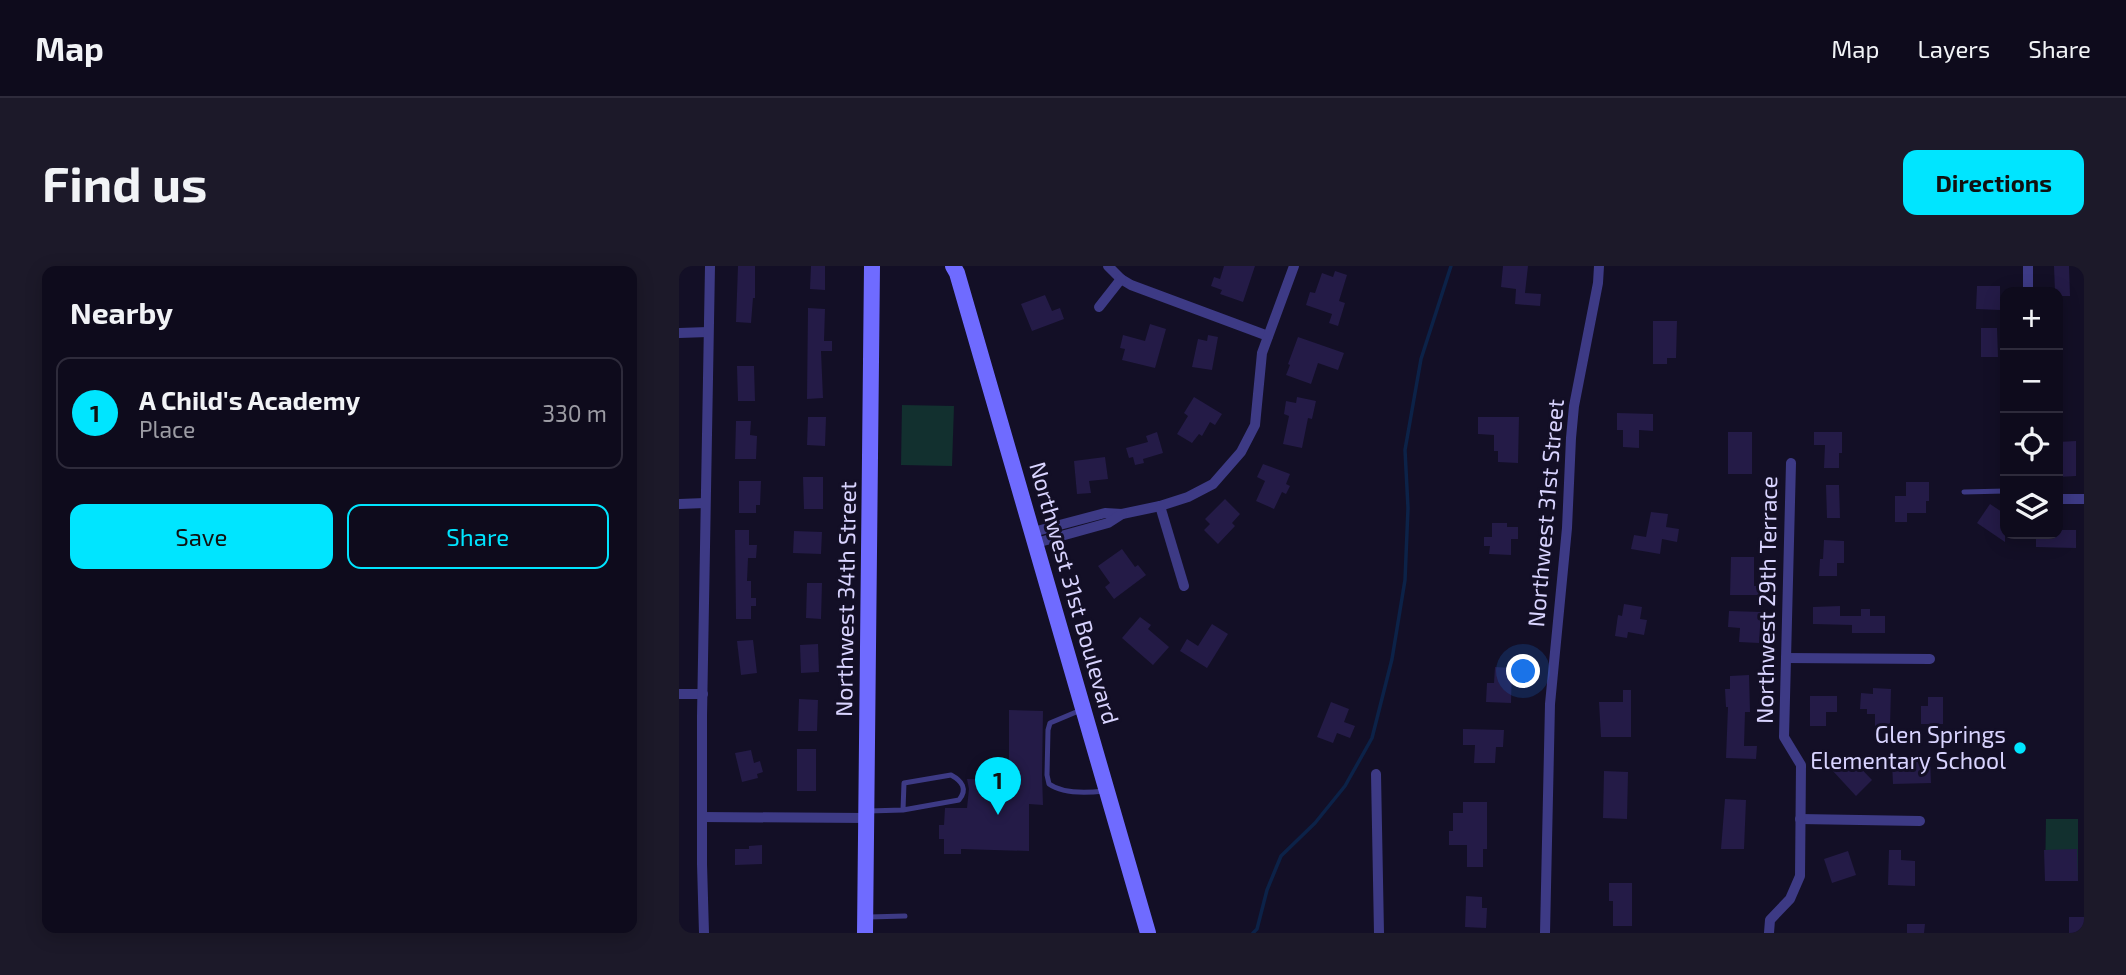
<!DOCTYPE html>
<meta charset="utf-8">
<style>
:root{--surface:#0e0b1c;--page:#1c1929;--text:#f1f3f6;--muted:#9b9ba3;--line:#2e2b3b;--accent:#00e5ff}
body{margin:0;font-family:"Exo 2",sans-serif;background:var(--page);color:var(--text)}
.controls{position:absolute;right:21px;top:21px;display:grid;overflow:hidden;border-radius:14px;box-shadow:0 4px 18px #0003}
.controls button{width:63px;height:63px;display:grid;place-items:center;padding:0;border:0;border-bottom:2px solid var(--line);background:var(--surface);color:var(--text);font:35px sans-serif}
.you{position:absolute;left:845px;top:406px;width:24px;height:24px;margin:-18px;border:5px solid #fff;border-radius:50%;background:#1a73e8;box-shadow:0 0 0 10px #1a73e833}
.badge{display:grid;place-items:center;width:46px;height:46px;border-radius:50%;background:var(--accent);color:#111;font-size:23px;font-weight:700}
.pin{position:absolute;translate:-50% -58px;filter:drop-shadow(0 2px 4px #0008)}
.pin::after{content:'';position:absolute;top:37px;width:24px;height:21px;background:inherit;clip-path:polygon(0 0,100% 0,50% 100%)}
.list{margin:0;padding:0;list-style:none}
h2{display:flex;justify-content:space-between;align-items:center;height:91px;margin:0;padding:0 28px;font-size:30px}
h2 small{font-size:23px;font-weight:400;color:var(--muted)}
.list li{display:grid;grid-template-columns:46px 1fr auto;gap:21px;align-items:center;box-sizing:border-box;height:112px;margin:0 14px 14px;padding:0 14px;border:2px solid var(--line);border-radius:14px}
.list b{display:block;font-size:26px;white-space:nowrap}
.list p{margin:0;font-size:23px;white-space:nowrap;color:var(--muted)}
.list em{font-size:23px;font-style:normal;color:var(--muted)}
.actions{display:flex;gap:14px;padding:21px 28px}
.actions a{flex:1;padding:16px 0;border:2px solid var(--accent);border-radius:14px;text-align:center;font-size:24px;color:var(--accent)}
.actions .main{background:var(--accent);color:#111}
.icon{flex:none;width:38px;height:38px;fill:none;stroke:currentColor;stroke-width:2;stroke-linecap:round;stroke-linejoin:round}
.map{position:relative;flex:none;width:1405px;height:667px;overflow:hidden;border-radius:14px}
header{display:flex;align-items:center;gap:42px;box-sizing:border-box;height:98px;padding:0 35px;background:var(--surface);border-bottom:2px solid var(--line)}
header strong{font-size:33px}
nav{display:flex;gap:38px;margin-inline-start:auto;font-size:24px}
.intro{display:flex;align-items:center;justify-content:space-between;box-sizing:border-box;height:168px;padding:0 42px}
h1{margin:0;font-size:49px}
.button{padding:18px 32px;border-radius:14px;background:var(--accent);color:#111;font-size:24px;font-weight:700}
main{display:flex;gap:42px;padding:0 42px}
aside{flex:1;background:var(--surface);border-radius:14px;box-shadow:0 4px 18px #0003}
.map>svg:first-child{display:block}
.pitch{fill:#12302f}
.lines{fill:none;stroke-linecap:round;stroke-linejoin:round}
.stream{stroke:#0c2248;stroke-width:3.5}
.building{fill:#241b47}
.lane{stroke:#3d3a85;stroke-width:5}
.street{stroke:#3d3a85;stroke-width:10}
.secondary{stroke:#6f6bff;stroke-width:16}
.poi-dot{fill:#00e5ff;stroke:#130f26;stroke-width:2.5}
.labels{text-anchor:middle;stroke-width:6;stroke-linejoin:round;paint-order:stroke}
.street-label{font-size:23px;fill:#d9d4ff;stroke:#130f26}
.poi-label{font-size:23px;fill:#d9d4ff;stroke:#130f26;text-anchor:end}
</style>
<header>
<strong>Map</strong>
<nav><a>Map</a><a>Layers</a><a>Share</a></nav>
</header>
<div class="intro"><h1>Find us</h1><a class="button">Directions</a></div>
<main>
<aside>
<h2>Nearby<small></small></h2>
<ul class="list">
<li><span class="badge">1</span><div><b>A Child's Academy</b><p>Place</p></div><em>330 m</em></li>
</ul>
<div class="actions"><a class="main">Save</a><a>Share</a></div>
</aside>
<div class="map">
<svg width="1405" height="667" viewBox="0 0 1405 667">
<rect width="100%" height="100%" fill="#130f26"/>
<!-- pitch -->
<g class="pitch">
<polygon points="223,139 275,140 273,200 222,199"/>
<polygon points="1367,553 1399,553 1399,615 1366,614"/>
</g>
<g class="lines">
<!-- stream -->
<polyline class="stream" points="574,667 578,663 588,624 602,590 636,557 666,520 693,472 713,393 726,314 729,242 726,184 742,93 772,0"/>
</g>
<!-- building -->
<g class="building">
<polygon points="59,0 76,0 76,32 74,32 72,57 57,56"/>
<polygon points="132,0 146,0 146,24 131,23"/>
<polygon points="545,0 576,0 564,36 541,28 543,24 532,20 535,11 541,13"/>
<polygon points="824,0 849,0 846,27 862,28 861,40 836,38 837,23 822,21"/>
<polygon points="1375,0 1390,0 1391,30 1379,30 1379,26 1376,26"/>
<polygon points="656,5 668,9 660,35 666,37 659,60 650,57 653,48 627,39 631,26 636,27 643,7 654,11"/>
<polygon points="1298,20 1321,20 1321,44 1297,43"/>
<polygon points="366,29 373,45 381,42 385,53 353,65 342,38"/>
<polygon points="129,42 146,43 145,75 153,75 153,85 142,85 144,132 128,133"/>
<polygon points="974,55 998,55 997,92 988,92 988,98 974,98"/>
<polygon points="471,58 487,63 476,102 443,94 446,83 441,82 444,69 466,75"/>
<polygon points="1302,62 1318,62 1319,91 1302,91"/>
<polygon points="529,69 539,71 533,104 513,101 519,73 528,75"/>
<polygon points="619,71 665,87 659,104 639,97 632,118 607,109 611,99 609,98"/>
<polygon points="58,100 75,100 76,135 59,135"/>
<polygon points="515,131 543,148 536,159 531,156 523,170 520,168 513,177 498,168 509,150 505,147"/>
<polygon points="618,131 637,135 633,153 629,152 623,182 604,178 610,150 605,148 607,135 617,137"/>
<polygon points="938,147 974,148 974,165 960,164 960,182 944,181 944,164 938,164"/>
<polygon points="129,151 147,151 146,180 128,179"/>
<polygon points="799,151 840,151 839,197 819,196 819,185 815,185 815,169 799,168"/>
<polygon points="57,155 72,155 71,169 78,170 77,193 56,193"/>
<polygon points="478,166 484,187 464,193 465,197 456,199 454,191 450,192 447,182 469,176 467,170"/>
<rect x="1049" y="166" width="24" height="42"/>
<polygon points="1135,166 1163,166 1163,187 1160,187 1160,202 1145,202 1146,179 1135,179"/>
<polygon points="1397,175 1397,210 1379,211 1379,176"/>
<polygon points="426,191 429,213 410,215 412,227 398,228 395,195"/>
<polygon points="584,198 611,208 607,218 611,220 607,228 603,226 595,243 577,235 586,215 578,211"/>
<polygon points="124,211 144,211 144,243 125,243"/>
<polygon points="60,215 82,215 81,239 77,239 77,247 60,247"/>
<polygon points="1227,216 1250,216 1250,235 1247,235 1247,247 1228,247 1228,256 1216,256 1216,230 1227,230"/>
<polygon points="1147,219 1160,219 1161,252 1148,252"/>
<polygon points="546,233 561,248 553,257 556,260 539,278 525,264 531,258 526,253"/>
<polygon points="1311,238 1326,248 1326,276 1298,257"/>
<polygon points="972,246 989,248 987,261 1000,263 998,276 983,273 981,288 952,283 955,269 967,271"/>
<polygon points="813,257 828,257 828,261 839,261 839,273 832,273 832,289 810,288 811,280 805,280 805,271 813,271"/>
<polygon points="56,264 70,264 70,279 78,279 77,292 69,292 68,315 72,315 72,332 77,332 77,340 72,340 72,353 57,353"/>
<polygon points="1379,264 1397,264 1397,282 1357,281 1357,268 1379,268"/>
<polygon points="115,265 143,266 142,288 114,287"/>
<polygon points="1145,274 1165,275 1165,297 1158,297 1158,310 1140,310 1141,293 1144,293"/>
<polygon points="443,283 456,301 459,299 467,309 435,333 426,321 431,317 419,300"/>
<polygon points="1052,291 1075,291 1075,320 1081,320 1081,329 1051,329"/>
<polygon points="128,317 143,317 142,353 127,352"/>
<polygon points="945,338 963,341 961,353 968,354 965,369 949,366 948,372 936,370 939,349 943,350"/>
<polygon points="1134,341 1161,340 1161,350 1182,350 1182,343 1191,343 1191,350 1206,350 1206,367 1173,367 1173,359 1134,358"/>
<polygon points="1050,345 1082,346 1080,377 1060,376 1061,362 1049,361"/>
<polygon points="461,351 472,359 469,363 490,381 474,399 443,372"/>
<polygon points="533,358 549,368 528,402 501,385 508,373 519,380"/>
<polygon points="74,374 78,407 62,409 58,375"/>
<polygon points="139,378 140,406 122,407 121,379"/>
<polygon points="816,401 833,402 832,437 807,436 808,417 815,417"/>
<polygon points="1070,409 1071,446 1066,446 1065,480 1078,480 1077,493 1047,492 1049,441 1047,441 1046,423 1051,423 1051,410"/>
<polygon points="1194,422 1212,423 1211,460 1196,460 1196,448 1188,448 1188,443 1181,443 1182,427 1194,428"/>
<polygon points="944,424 952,424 952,471 922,471 920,436 944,436"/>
<polygon points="1131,430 1158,430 1158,446 1147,446 1147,460 1131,460"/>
<polygon points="1249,431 1264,431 1264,458 1242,458 1242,440 1249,440"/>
<polygon points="120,433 139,434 138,465 119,465"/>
<polygon points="652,436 670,443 665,456 676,460 671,472 658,467 654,477 638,471"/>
<polygon points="330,444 364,445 363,509 364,539 350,538 350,585 282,583 282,588 265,588 265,573 260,573 260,559 265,559 266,542 288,542 290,523 288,513 330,514"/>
<polygon points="784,463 825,464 824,481 817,481 816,497 795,497 796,479 784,479"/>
<rect x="118" y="483" width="19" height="42"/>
<polygon points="72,484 75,497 81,495 84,506 78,508 79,512 63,516 56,487"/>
<polygon points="1169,489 1193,514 1177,530 1153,504"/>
<polygon points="1251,494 1252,517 1214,518 1213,496"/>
<polygon points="925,505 949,506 948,553 924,552"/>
<polygon points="1046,533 1067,534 1065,583 1042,583"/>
<polygon points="784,536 808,536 808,583 804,583 804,601 788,601 788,579 770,579 770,565 774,565 774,547 784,547"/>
<polygon points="83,579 83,598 56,599 56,583 70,583 70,580"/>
<polygon points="1398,583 1399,615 1366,615 1365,584"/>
<polygon points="1210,584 1222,584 1222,594 1236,595 1236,620 1209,619"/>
<polygon points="1169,585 1177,609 1153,617 1145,593"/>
<polygon points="930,617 953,617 953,660 934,660 934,635 930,635"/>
<polygon points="787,630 803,631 803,642 808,642 807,662 786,661"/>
<rect x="1390" y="651" width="15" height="16"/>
<polygon points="1228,658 1246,658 1245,667 1228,667"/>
</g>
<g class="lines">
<!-- lane -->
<g class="lane">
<polyline points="1285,226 1326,225"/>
<path d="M402 444 371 457 369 464 368 509 370 518C384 528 408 527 425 525"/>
<path d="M189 545 224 544 280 534C289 523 283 515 272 509L225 517 224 544"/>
<polyline points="190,651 226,650"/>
</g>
<!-- street -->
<g class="street">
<polyline points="429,0 442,13 452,19 589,70"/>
<polyline points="1349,26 1349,0"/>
<polyline points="420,41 442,13"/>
<polyline points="0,67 29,66"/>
<polyline points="1379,233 1405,233"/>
<polyline points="0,238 26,237"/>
<polyline points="481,240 505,320"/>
<polyline points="354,266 426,247 443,248 481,240 509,231 534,218 562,186 576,159 583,87 615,0"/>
<polyline points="357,277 429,257 443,248"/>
<polyline points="1107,392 1251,393"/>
<polyline points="0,428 24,428"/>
<polyline points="697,508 700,667"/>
<polyline points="23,551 187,552"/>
<polyline points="1121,553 1241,555"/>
<polyline points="25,667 23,598 23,450 31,0"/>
<polyline points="866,667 871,438 888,262 892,172 895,140 919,17 920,0"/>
<polyline points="1090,667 1091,654 1111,633 1121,610 1122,499 1105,471 1112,197"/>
</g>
<!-- secondary -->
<g class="secondary">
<polyline points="274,0 278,7 469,667"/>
<polyline points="186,667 193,0"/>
</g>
</g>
<!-- markers -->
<circle class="poi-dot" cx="1341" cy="482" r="7"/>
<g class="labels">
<!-- street labels -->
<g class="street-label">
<text transform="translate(867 247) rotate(-85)" y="8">Northwest 31st Street</text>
<text transform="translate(395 327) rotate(74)" y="8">Northwest 31st Boulevard</text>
<text transform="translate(167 333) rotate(-89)" y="8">Northwest 34th Street</text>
<text transform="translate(1088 334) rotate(-89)" y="8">Northwest 29th Terrace</text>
</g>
<!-- poi labels -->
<g class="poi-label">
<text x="1327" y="477">Glen Springs<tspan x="1327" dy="26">Elementary School</tspan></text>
</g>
</g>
</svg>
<div class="controls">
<button>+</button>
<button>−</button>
<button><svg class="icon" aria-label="locate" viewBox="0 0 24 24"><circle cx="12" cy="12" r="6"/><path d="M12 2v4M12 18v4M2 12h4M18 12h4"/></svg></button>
<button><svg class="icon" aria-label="layers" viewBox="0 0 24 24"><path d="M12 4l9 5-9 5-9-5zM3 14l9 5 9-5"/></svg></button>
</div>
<div class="you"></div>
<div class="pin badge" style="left:319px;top:549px">1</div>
</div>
</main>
